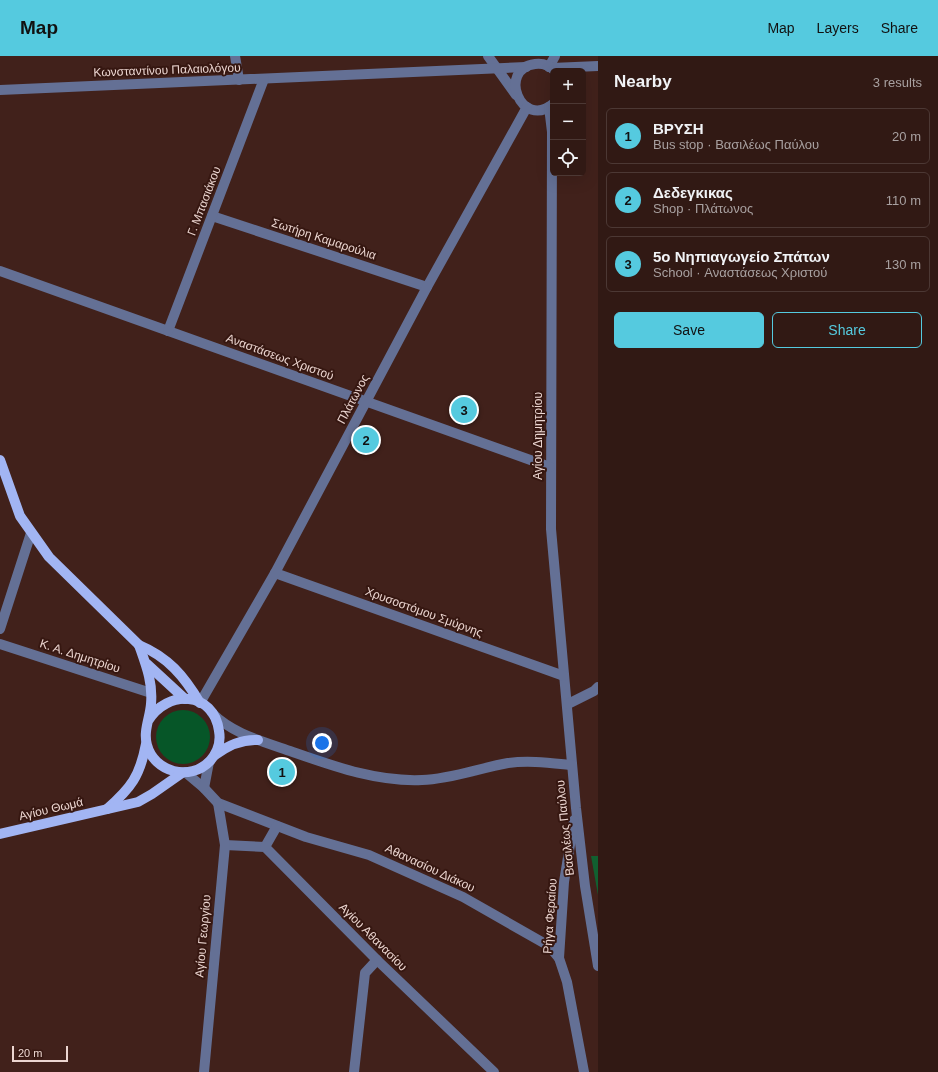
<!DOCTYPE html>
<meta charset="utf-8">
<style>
:root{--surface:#311914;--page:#3d2622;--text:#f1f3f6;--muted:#a8a0a0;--line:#4c3834;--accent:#55cadf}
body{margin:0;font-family:Arial,sans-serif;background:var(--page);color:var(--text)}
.controls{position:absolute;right:12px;top:12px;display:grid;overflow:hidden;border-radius:6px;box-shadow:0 4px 16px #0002}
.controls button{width:36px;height:36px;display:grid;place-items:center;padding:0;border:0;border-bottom:1px solid var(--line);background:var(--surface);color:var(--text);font:20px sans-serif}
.scale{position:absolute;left:12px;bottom:10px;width:56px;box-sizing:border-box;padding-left:4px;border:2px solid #ecd6d1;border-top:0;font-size:11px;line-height:14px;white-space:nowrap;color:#ecd6d1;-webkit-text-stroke:3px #361711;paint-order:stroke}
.you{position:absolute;left:322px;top:687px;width:14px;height:14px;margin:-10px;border:3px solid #fff;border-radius:50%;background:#1a73e8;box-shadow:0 0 0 6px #1a73e833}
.badge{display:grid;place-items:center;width:26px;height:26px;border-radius:50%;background:var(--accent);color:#111;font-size:13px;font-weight:700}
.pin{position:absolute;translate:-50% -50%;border:2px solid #fff;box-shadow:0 1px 4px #0006}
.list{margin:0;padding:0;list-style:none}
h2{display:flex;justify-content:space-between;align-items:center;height:52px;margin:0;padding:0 16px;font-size:17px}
h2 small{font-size:13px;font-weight:400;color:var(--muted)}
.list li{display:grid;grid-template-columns:26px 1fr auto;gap:12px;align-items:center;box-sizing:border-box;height:56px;margin:0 8px 8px;padding:0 8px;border:1px solid var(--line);border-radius:6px}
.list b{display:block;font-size:15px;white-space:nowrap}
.list p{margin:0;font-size:13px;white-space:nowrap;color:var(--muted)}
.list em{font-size:13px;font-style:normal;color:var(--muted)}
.actions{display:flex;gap:8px;padding:12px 16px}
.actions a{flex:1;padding:9px 0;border:1px solid var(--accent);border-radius:6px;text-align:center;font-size:14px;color:var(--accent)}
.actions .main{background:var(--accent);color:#111}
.icon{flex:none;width:22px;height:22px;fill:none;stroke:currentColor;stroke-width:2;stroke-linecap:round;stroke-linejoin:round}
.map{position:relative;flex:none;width:598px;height:1016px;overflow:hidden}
header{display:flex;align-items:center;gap:24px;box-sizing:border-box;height:56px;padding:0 20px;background:var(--accent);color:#111}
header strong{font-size:19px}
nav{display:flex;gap:22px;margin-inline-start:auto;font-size:14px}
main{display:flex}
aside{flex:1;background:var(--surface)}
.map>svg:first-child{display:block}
.green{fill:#065628}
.forest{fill:#116030}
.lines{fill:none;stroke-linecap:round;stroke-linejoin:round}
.minor{stroke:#647095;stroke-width:10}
.major{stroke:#a2b5f3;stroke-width:10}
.labels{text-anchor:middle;stroke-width:4;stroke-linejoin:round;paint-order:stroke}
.street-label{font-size:12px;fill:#ecd6d1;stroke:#361711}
</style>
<header>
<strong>Map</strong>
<nav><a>Map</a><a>Layers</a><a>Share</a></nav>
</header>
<main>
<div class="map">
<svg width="598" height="1016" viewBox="0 0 598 1016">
<rect width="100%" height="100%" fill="#41211b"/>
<!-- green -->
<circle class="green" cx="183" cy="681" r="27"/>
<!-- forest -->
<polygon class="forest" points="591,800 598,800 598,839"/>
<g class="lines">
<!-- minor -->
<g class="minor">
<polyline points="235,0 239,24"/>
<polyline points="488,0 516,39"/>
<polyline points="549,11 555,0"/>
<polyline points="552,12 598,10"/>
<polyline points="0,34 526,11"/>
<path d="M553 48C521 74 497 13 535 8 542 7 549 9 555 15"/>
<polyline points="549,51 552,76 551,473 576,752 585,830 598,910"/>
<polyline points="212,160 427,231"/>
<polyline points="0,215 550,411"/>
<polyline points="168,275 264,23"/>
<polyline points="275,517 564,620"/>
<polyline points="0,573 31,477"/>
<polyline points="0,588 151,637"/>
<polyline points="200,647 275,517 427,231 527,51"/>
<polyline points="568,648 594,635 598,631"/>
<path d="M212 657C233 678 262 685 290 695 333 710 376 726 422 724 452 723 479 712 508 707 529 704 551 707 572 709"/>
<polyline points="185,716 204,732 218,747 306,781 369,799 463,841 549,890 559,902"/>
<polyline points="204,732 209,706"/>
<polyline points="574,764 564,826 559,902 567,926 584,1016"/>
<polyline points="225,789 265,791 377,904 494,1016"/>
<polyline points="265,791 277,770"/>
<polyline points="204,1016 225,789 218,747"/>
<polyline points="354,1016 365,917 377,904"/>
</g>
<!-- major -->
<g class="major">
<path d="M0 404 20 460 49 501 139 589C168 601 184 620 200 647"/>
<path d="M139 589C146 609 153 626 151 648 150 662 143 675 147 689 154 716 190 726 210 705 217 697 221 686 219 675 214 635 167 633 148 665"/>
<polyline points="147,608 185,643"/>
<path d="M215 699C227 690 242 683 258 684"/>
<path d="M107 753C131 732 140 720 146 688"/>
<polyline points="0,778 138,746 152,738 182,717"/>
</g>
</g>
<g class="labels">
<!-- street labels -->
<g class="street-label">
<text transform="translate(167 14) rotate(-2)" y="4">Κωνσταντίνου Παλαιολόγου</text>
<text transform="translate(204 145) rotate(-69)" y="4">Γ. Μπασιάκου</text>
<text transform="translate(324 183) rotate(18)" y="4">Σωτήρη Καμαρούλια</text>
<text transform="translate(280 301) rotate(20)" y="4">Αναστάσεως Χριστού</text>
<text transform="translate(353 343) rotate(-62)" y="4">Πλάτωνος</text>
<text transform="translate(538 380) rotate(-90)" y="4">Αγίου Δημητρίου</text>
<text transform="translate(424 556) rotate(20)" y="4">Χρυσοστόμου Σμύρνης</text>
<text transform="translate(80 600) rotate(18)" y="4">Κ. Α. Δημητρίου</text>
<text transform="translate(51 753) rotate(-13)" y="4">Αγίου Θωμά</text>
<text transform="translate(565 772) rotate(-96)" y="4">Βασιλέως Παύλου</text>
<text transform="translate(430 812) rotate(25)" y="4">Αθανασίου Διάκου</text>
<text transform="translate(550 860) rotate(-86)" y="4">Ρήγα Φεραίου</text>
<text transform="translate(203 880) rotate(-85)" y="4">Αγίου Γεωργίου</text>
<text transform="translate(373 881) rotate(45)" y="4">Αγίου Αθανασίου</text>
</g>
</g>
</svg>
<div class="controls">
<button>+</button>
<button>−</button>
<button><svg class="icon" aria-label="locate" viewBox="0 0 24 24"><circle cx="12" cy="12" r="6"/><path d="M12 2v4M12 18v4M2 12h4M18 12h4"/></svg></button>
</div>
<div class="scale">20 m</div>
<div class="you"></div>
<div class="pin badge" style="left:282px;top:716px">1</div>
<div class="pin badge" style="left:366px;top:384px">2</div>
<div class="pin badge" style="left:464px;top:354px">3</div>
</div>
<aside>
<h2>Nearby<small>3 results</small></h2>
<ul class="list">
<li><span class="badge">1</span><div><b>ΒΡΥΣΗ</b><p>Bus stop · Βασιλέως Παύλου</p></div><em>20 m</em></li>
<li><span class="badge">2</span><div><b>Δεδεγκικας</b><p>Shop · Πλάτωνος</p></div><em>110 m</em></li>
<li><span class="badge">3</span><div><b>5ο Νηπιαγωγείο Σπάτων</b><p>School · Αναστάσεως Χριστού</p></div><em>130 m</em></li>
</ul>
<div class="actions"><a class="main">Save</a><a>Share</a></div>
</aside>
</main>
